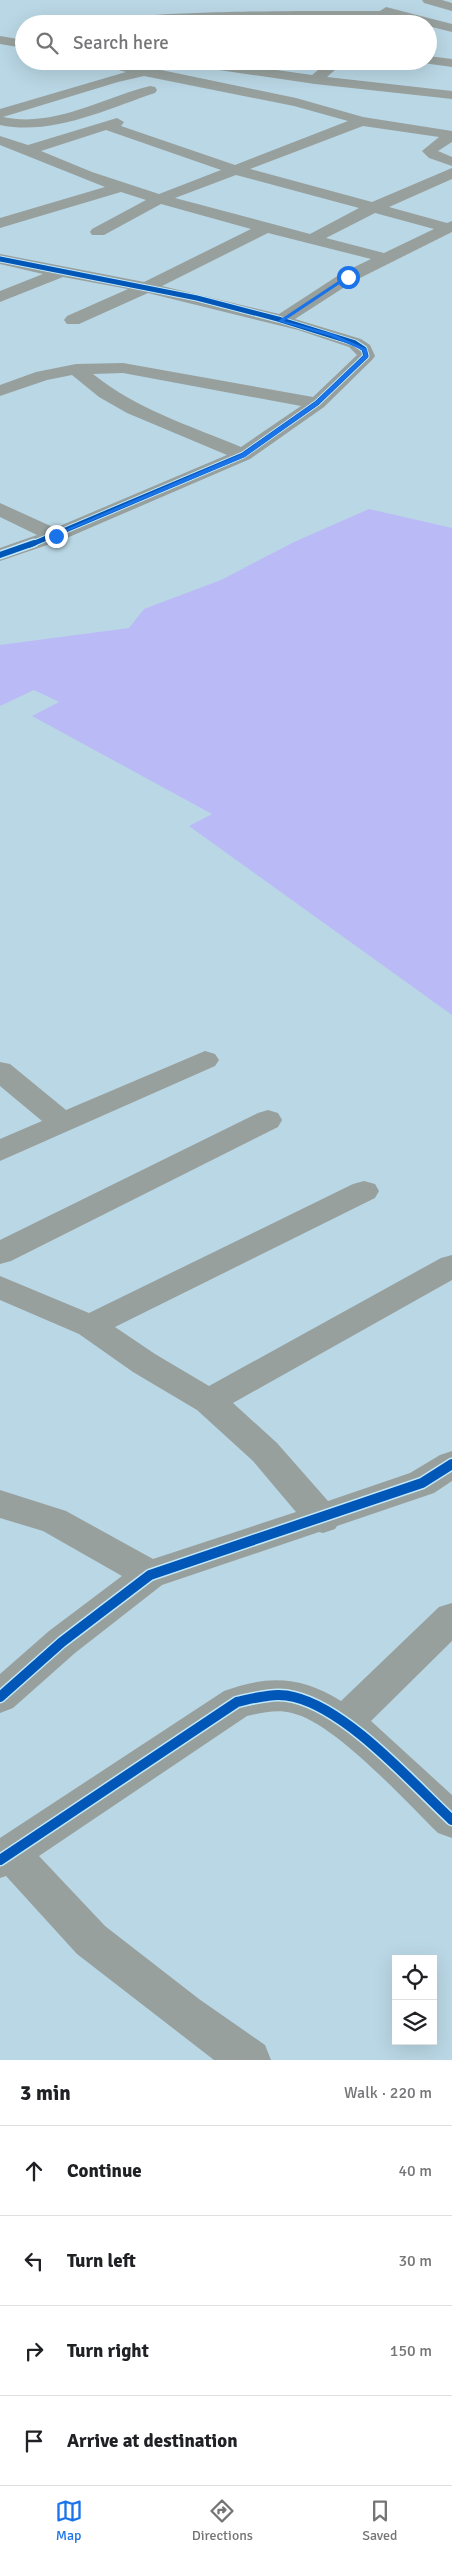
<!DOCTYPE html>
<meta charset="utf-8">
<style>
:root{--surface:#fff;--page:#f2f2f2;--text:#202124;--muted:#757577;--line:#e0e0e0;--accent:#1a73e8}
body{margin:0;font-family:Signika,sans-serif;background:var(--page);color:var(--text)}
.controls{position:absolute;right:15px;bottom:15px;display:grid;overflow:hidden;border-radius:0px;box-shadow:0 5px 20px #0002}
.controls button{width:45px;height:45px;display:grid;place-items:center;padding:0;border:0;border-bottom:1px solid var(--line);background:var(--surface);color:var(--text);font:25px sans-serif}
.stop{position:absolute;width:15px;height:15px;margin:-11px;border:4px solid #1a73e8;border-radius:50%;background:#fff}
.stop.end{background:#1a73e8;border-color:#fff;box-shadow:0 1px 5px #0008}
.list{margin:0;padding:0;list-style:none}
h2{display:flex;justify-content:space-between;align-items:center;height:65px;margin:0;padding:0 20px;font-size:21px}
h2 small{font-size:16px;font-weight:400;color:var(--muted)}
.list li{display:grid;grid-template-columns:32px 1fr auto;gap:15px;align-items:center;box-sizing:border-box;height:90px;padding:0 20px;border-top:1px solid var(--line)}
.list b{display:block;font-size:19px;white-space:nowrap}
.list em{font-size:16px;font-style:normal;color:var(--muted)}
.icon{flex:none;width:28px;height:28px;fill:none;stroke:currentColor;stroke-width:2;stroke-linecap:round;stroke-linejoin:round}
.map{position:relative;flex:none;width:452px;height:2060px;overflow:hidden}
.search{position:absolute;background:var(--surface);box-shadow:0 5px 20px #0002;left:15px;right:15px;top:15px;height:55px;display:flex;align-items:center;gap:12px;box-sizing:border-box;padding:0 18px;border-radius:28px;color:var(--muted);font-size:19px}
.sheet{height:425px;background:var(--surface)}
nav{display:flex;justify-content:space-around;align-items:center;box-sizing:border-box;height:70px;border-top:1px solid var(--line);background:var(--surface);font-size:14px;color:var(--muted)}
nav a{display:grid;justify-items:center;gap:2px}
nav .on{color:var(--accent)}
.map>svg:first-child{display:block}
.water{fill:#babbf6}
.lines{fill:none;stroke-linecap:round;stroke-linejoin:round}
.minor{fill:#97a09d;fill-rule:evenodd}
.tertiary{fill:#97a09d;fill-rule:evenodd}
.cycleway-far2-casing{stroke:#c1e8fc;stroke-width:7}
.cycleway-far1-casing{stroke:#c1e8fc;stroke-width:9}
.cycleway-casing{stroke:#c1e8fc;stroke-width:13}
.cycleway-far2{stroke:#0057b8;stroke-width:5}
.cycleway-far1{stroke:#0057b8;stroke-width:6}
.cycleway{stroke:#0057b8;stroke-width:10}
.route{fill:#1a73e8}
</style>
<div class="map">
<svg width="452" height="2060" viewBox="0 0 452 2060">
<rect width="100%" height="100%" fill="#bad7e5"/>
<!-- water -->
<polygon class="water" points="369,509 452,528 452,1015 189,826 212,814 32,716 59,702 34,690 0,706 0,645 129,628 144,609 221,580 294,542"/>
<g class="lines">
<!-- minor -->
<g class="minor">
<path d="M386 7 452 24V32L428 26V24L401 19H265L99 24C113 9 344 11 380 11Z"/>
<polygon points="0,36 24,40 24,48 0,44"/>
<polygon points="428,56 452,59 452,67 423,63 422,61 428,61"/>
<path d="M94 61H118L296 98 363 117 452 131V142L438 151 452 157V166L429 158 422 151 439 137 363 126 250 169 372 202 452 168V179L389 207 447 223 452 221V232L354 281 295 319 361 339 370 345 375 356 372 360 324 407 250 459 62 540 0 561V548L37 535 0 517V503L55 528 227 455 127 413 99 397 72 375 47 380 0 396V385L36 372 76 364 123 363 313 397 357 355 349 347 298 330 148 293 79 324H67L64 320 67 316 128 289 63 277 0 302V291L43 274 0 264V254L144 282 251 229 161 204 104 235H92L90 232 92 229 146 200 121 192 0 228V218L105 187 0 145V136L28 145 117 118 124 122 121 126 235 165 348 121 294 106 144 76 118 82 3 117C54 128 102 98 150 86L155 87 157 90 155 93C107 109 52 136 0 125V109L126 72 96 64ZM106 130 221 170 159 194 92 172 41 151ZM236 175 359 208 310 234 175 198ZM375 213 434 229 384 253 326 238ZM268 233 371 259 342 273 279 314 162 286ZM123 373 301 406 241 447C191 426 136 409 93 374Z"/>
<polygon points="178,61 214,61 312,75 329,61 345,61 327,77 452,91 452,99 315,84 185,65"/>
<polygon points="205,1051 215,1054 219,1060 215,1066 0,1161 0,1139 42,1121 0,1086 0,1062 10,1064 66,1110"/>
<polygon points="268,1110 278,1113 282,1120 278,1127 11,1261 0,1264 0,1240 258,1113"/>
<polygon points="364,1181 375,1184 379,1191 375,1198 115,1327 155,1354 209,1386 441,1258 452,1255 452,1280 233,1403 277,1443 328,1501 410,1473 440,1455 452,1451 452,1481 434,1493 337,1526 335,1529 323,1533 319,1532 162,1585 75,1653 13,1708 0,1713 0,1674 49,1631 122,1576 43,1531 0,1518 0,1490 66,1511 153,1559 296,1512 253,1461 197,1410 133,1372 79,1334 0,1300 0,1276 89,1313 353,1184"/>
<path d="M452 1603V1641L371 1721 452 1795V1838L438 1833C405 1801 335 1723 292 1713 277 1709 261 1713 247 1716L39 1856 105 1926 199 1999 265 2045 271 2060H214L77 1954 6 1876 0 1878V1838L224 1691C268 1675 301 1676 341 1701L439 1607Z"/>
</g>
<!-- tertiary -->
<polygon class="tertiary" points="422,0 442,0 452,3 452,11 424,3"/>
<!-- cycleway-far2 casing -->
<g class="cycleway-far2-casing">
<polyline id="cycleway-far2" points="0,259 197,298 278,319 355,343 364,349 366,356 317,403 243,455 30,545"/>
</g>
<!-- cycleway-far1 casing -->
<g class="cycleway-far1-casing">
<polyline id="cycleway-far1" points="0,555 34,543"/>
</g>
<!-- cycleway casing -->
<g class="cycleway-casing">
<g id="cycleway">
<polyline points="0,1697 62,1642 150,1575 422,1483 452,1464"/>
<path d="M0 1860 237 1702C255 1698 275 1692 294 1697 348 1710 411 1782 452 1820"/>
</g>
</g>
<!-- cycleway-far2 -->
<use href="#cycleway-far2" class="cycleway-far2"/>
<!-- cycleway-far1 -->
<use href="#cycleway-far1" class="cycleway-far1"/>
<!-- cycleway -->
<use href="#cycleway" class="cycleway"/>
</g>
<!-- route -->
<polygon class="route" points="346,276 350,277 284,321 333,334 367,349 368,357 319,404 245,457 53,537 53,535 241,454 315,402 364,355 362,350 330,336 278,321"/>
</svg>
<div class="controls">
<button><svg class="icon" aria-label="locate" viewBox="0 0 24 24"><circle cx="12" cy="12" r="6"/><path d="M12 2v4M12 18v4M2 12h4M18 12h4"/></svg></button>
<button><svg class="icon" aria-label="layers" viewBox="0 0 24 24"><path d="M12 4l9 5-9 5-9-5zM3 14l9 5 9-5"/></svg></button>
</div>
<div class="stop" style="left:348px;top:277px"></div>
<div class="stop end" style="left:56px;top:536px"></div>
<div class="search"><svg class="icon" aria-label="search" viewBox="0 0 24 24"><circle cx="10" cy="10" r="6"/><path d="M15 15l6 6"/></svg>Search here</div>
</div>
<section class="sheet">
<h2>3 min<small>Walk · 220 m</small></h2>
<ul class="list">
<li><svg class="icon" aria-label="ahead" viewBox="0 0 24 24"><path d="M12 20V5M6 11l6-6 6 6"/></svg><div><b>Continue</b></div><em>40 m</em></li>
<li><svg class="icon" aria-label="left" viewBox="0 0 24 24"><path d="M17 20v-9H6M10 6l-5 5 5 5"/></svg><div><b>Turn left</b></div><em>30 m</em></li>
<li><svg class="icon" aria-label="right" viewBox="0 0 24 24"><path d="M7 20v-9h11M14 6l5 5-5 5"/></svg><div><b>Turn right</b></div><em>150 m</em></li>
<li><svg class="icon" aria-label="arrive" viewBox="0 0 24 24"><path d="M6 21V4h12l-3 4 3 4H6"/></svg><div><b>Arrive at destination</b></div></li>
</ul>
</section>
<nav>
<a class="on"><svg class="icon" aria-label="map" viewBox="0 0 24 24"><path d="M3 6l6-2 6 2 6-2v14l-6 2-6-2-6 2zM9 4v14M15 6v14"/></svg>Map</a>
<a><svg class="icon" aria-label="directions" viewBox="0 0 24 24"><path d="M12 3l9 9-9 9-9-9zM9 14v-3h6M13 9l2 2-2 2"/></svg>Directions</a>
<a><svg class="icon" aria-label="saved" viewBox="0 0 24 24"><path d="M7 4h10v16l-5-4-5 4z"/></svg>Saved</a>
</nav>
